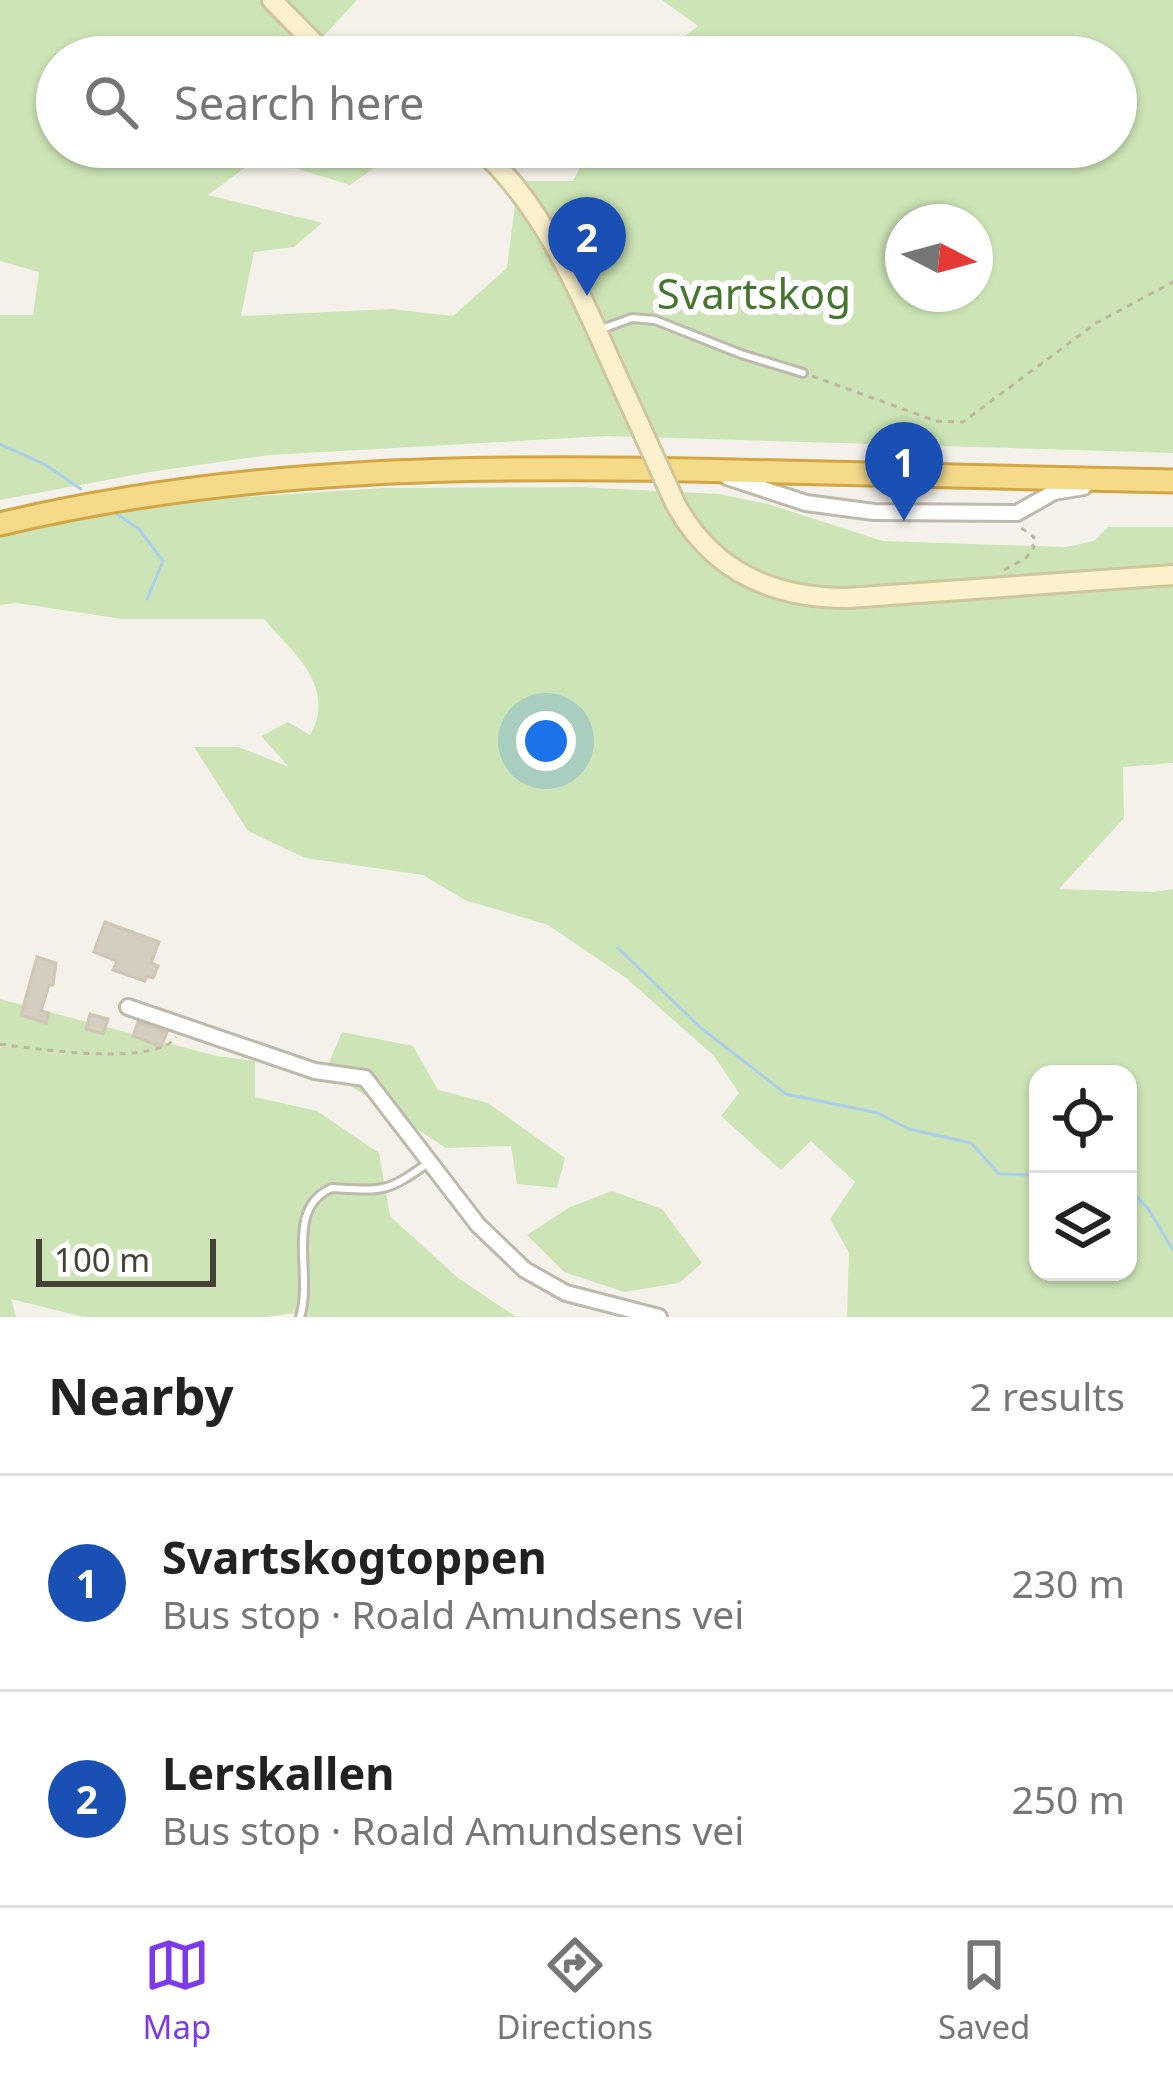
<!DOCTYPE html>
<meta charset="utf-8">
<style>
:root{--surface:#fff;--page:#f2f2f2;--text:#222;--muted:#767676;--line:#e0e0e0;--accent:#7c3aed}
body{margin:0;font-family:"Noto Sans",sans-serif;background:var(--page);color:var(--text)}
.controls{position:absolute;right:36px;bottom:36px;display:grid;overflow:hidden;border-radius:24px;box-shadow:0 3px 9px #0004}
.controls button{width:108px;height:108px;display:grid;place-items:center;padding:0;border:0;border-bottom:3px solid var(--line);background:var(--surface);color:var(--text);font:60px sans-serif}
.compass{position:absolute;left:885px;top:204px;width:108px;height:108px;border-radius:50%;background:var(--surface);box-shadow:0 3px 9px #0004;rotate:96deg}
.scale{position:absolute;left:36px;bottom:30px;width:180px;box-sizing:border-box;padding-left:12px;border:6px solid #474238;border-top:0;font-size:33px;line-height:42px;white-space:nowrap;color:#474238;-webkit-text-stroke:9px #fff;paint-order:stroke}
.you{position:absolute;left:546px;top:741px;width:42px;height:42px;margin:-30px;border:9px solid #fff;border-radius:50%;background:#1a73e8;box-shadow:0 0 0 18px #1a73e833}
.badge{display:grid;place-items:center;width:78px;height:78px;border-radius:50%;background:var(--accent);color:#fff;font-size:39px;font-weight:700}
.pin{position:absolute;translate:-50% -99px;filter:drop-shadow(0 3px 6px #0008)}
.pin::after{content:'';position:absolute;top:63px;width:42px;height:36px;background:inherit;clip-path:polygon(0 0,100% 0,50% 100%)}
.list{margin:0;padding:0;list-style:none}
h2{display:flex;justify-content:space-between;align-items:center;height:156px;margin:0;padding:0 48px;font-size:51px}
h2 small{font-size:39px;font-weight:400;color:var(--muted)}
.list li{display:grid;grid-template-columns:78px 1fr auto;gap:36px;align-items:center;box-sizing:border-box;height:216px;padding:0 48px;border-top:3px solid var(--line)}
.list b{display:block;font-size:45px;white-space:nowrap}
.list p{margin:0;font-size:39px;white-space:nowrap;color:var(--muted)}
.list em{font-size:39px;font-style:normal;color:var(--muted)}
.icon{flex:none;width:66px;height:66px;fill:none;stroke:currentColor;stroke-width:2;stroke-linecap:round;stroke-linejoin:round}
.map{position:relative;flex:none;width:1173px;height:1317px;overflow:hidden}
.search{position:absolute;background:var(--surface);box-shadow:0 3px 9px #0004;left:36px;right:36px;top:36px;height:132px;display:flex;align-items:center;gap:30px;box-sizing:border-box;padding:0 42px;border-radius:66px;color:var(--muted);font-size:45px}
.sheet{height:588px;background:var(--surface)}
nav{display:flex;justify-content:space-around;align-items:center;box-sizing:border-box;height:168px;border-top:3px solid var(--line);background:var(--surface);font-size:33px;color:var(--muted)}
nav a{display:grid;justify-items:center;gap:6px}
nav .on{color:var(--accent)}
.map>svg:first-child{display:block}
.green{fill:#cde5b6;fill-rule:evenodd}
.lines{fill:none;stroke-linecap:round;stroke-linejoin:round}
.stream{stroke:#abceeb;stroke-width:3}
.building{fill:#d4cec0;stroke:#cfc6b4;stroke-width:3}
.service-casing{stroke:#bfb9ad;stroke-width:12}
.minor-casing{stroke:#bfb9ad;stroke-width:20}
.secondary-casing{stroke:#d0c69d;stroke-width:24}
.trunk-casing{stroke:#d2a645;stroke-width:27}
.path{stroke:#bfb69f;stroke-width:3;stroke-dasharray:6 6;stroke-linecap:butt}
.service{stroke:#fff;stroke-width:6}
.minor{stroke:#fff;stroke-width:14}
.secondary{stroke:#fbf2cd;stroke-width:18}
.trunk{stroke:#f5da8a;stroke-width:21}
.secondary-bridge-casing{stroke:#d0c69d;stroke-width:24;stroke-linecap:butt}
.secondary-bridge{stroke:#fbf2cd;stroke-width:18}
.labels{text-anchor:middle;stroke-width:12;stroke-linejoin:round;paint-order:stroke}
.park-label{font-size:42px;fill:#46752f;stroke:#fff}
</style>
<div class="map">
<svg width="1173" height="1317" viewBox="0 0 1173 1317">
<rect width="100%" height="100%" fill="#f4f1ea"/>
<!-- green -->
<g class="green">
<path d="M0 0H357L321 39 362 57H57V147H404L350 185 259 157 208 195 322 223 294 247 254 252 241 316 392 309 453 316 507 268 518 181H573L587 153 586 147H1116V57H658L698 26 662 0H1173V453L607 436 269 455 150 472 0 500V315H33L39 272 0 261ZM903 222H975V294H903Z"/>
<path d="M581 487 719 494 768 504 883 541 1066 547 1094 541 1108 527H1173V763L1123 767 1124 818 1059 889 1154 892 1173 889V1317H847L849 1253 830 1219 855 1182 811 1141 781 1170 721 1116 739 1093 714 1056 626 978 548 925 465 900 423 875 305 858 248 831 194 747H238L289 767 261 736 288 722 310 735C337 686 294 654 264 619H122L17 603 0 605V536L152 503 384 488ZM1038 1074H1128V1272H1038Z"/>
<polygon points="0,999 217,1056 255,1061 255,1097 317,1111 379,1153 390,1216 457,1277 516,1317 301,1317 302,1312 266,1317 84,1317 11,1299 16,1317 0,1317"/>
<polygon points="342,1032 413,1046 438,1090 488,1103 565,1158 557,1188 517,1184 511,1146 446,1148 326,1070"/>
<polygon points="612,1191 662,1209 702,1263 679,1283 624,1292 564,1272 527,1235 570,1207"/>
</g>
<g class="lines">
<!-- stream -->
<g class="stream">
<polyline points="0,444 44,464 81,489"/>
<polyline points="114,512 139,529 163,561 147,599"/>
<polyline points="618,948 701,1028 786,1094 878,1113 909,1129 971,1143 999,1174 1032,1175 1038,1180"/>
<polyline points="1128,1187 1149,1210 1173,1250"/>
</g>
</g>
<!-- building -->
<g class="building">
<polygon points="105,922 159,942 151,963 158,966 153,978 147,976 145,981 113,970 117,961 94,952"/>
<polygon points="37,957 56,963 53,985 49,985 41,1011 49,1013 46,1023 21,1015"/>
<polygon points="90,1014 108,1019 103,1034 86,1029"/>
<polygon points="138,1022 167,1032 161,1047 133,1036"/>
</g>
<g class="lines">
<!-- service casing -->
<g class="service-casing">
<g id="service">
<polyline points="599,330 632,318 655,320 741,354 803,373"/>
<path d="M300 1317C314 1275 283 1208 332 1188 383 1191 386 1193 428 1163"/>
</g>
</g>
<!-- minor casing -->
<g class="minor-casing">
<g id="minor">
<polyline points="727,477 806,503 874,512 1017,513 1054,492 1084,487"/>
<polyline points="128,1007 315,1071 365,1078 478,1225 525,1270 566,1293 659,1317"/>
</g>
</g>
<!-- secondary casing -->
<g class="secondary-casing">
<g id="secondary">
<polyline points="272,0 328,57"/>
<path d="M478 147C552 213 588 314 629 402"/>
<path d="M676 505C713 572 773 598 847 598L1173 575"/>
</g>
</g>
<!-- trunk casing -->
<g class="trunk-casing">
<path id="trunk" d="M0 524C242 466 487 465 735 471 881 474 1027 478 1173 481"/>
</g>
<!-- path -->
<g class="path">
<polyline points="812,376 936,421 963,422 1096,323 1173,282"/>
<polyline points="1004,570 1026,558 1034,547 1031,543 1034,537 1020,527"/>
<path d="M0 1044C35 1049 156 1067 176 1037"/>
</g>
<!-- service -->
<use href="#service" class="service"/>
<!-- minor -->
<use href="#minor" class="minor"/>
<!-- secondary -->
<use href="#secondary" class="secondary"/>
<!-- trunk -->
<use href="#trunk" class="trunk"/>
<!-- secondary-bridge casing -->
<g class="secondary-bridge-casing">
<polyline id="secondary-bridge" points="629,402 676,505"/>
</g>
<!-- secondary-bridge -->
<use href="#secondary-bridge" class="secondary-bridge"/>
</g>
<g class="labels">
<!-- park labels -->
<g class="park-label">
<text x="754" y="309">Svartskog</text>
</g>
</g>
</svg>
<div class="controls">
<button><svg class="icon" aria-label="locate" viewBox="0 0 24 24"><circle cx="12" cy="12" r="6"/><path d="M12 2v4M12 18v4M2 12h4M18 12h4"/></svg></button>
<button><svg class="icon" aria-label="layers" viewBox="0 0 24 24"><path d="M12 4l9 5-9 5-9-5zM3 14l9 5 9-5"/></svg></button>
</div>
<svg class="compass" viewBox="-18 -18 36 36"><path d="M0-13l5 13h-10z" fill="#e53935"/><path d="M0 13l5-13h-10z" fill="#767676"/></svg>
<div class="scale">100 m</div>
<div class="you"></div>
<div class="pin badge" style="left:904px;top:521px;background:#1a4fb4">1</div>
<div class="pin badge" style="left:587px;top:296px;background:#1a4fb4">2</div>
<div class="search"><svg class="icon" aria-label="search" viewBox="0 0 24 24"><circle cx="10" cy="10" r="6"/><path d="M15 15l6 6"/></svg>Search here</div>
</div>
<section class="sheet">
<h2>Nearby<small>2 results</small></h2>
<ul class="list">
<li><span class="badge" style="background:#1a4fb4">1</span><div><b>Svartskogtoppen</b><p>Bus stop · Roald Amundsens vei</p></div><em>230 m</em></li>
<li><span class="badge" style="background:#1a4fb4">2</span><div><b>Lerskallen</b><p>Bus stop · Roald Amundsens vei</p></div><em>250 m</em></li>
</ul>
</section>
<nav>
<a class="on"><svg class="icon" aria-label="map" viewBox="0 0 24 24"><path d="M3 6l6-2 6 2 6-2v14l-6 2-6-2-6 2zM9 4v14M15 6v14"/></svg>Map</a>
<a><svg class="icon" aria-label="directions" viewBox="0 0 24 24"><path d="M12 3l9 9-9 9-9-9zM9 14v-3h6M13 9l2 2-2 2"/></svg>Directions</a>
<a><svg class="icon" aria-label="saved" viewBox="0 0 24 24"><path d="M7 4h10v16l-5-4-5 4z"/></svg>Saved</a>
</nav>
